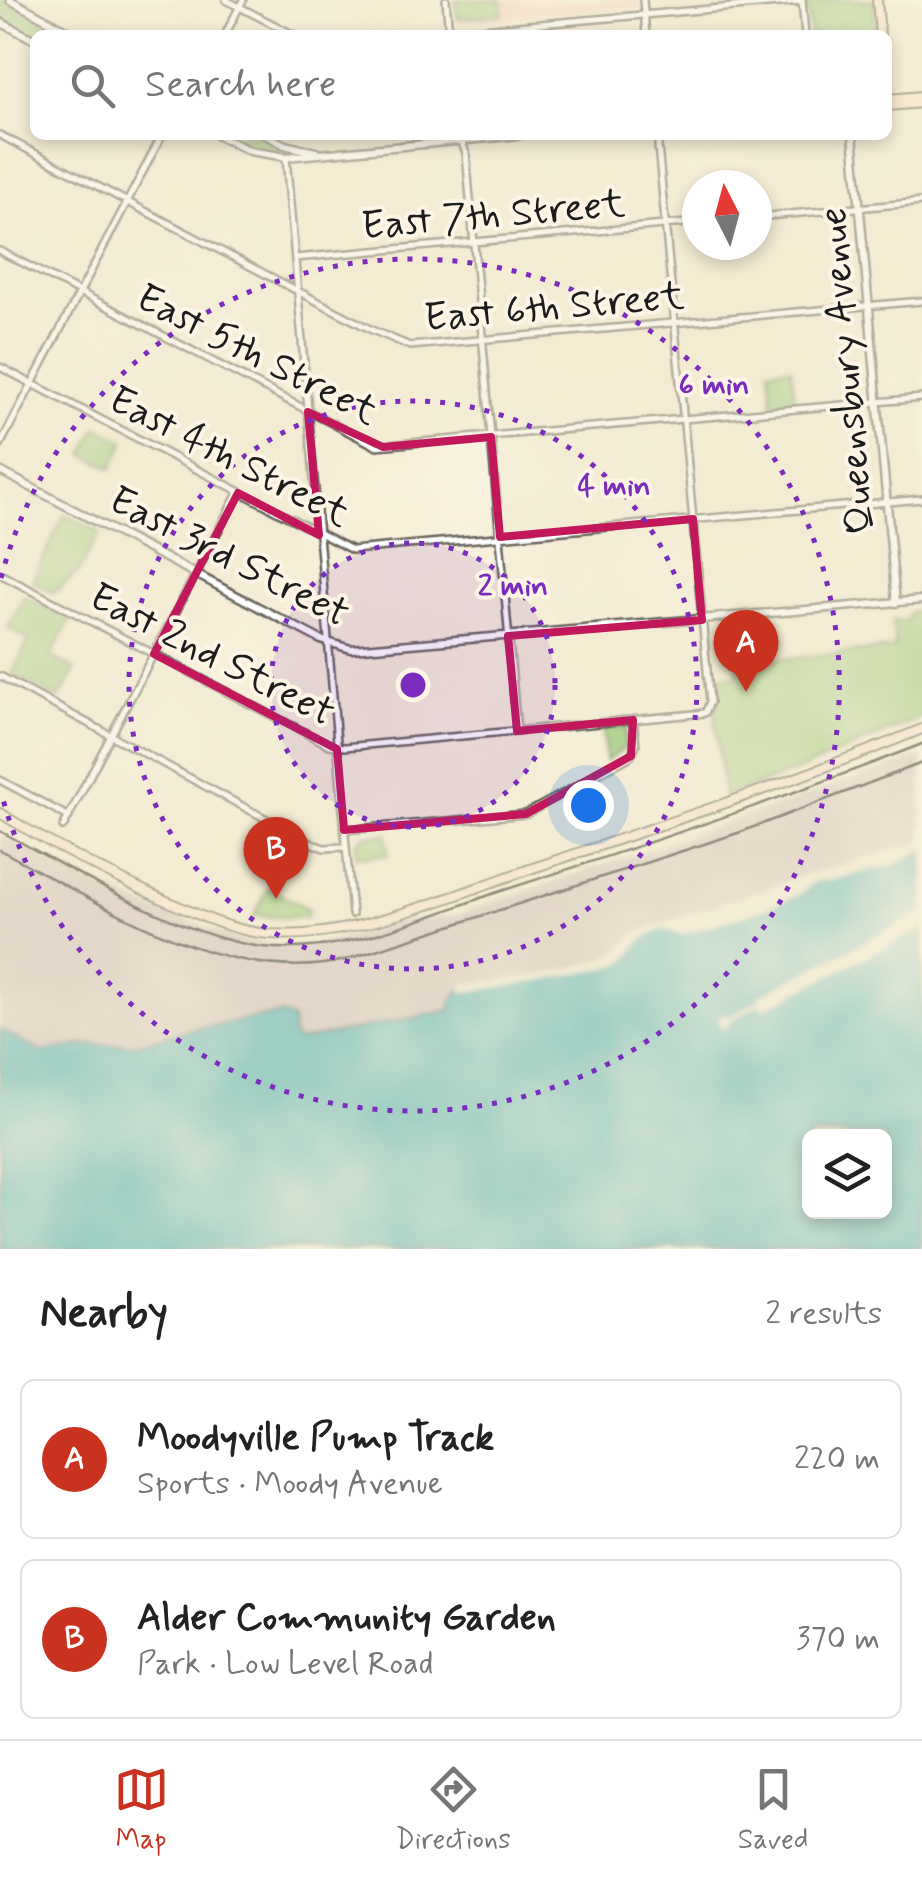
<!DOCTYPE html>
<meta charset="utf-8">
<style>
:root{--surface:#fff;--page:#f2f2f2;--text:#222;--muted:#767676;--line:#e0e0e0;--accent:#c8321e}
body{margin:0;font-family:Mynerve,sans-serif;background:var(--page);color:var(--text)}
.controls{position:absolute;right:30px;bottom:30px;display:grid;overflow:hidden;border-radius:15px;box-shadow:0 5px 15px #0003}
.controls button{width:90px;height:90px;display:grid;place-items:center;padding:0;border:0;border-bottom:2px solid var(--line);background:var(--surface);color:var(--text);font:50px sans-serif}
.compass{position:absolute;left:682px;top:170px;width:90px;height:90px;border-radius:50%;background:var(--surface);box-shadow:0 5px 15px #0003;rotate:354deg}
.you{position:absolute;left:588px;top:805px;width:35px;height:35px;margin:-25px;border:8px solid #fff;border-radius:50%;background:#1a73e8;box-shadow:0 0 0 15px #1a73e833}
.badge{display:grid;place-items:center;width:65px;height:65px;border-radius:50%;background:var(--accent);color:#fff;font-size:32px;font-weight:700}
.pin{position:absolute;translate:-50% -82px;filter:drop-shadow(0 2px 5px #0008)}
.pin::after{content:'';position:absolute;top:52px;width:35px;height:30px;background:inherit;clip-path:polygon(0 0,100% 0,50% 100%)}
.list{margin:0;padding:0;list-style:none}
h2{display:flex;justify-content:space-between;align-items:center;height:130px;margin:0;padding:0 40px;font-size:42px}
h2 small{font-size:32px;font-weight:400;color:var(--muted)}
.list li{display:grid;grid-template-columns:65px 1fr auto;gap:30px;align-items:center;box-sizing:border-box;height:160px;margin:0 20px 20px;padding:0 20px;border:2px solid var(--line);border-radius:15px}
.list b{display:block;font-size:38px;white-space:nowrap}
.list p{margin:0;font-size:32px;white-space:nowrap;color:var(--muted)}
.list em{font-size:32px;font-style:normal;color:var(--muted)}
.icon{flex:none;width:55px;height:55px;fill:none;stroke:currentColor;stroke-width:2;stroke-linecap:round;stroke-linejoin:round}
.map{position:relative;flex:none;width:922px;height:1249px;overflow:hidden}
.search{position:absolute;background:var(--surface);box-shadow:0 5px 15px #0003;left:30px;right:30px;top:30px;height:110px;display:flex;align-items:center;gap:25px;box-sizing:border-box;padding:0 35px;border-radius:15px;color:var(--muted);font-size:38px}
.sheet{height:490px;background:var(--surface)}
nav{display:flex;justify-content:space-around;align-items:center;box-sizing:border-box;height:140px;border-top:2px solid var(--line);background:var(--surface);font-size:28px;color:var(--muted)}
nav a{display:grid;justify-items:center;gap:5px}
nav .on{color:var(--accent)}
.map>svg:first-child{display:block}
.built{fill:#f6d2c4}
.industrial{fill:#d1bfbe}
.green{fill:#97c877;stroke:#5a724a;stroke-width:2.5}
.water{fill:#39abb3;stroke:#2a6468;stroke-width:2.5;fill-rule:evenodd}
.pier{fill:#f3ebd2}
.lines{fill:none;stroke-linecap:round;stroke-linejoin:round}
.minor-casing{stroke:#67645c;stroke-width:10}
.tertiary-casing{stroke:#67645c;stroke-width:11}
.secondary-casing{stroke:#67645c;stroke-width:12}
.minor{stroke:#fff;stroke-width:5}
.tertiary{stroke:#fff;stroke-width:6}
.secondary{stroke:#fce5cf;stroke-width:8}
.rail{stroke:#1c1c1c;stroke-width:2.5}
.marked{fill:none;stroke:#c2185b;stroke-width:8;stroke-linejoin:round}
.ring{fill:none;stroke:#7b2cbf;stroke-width:5;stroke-dasharray:5 10}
.labels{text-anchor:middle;stroke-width:8;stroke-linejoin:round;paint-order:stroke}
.street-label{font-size:40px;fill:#1c1c1c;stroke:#fcf5e5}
.centre{fill:#7b2cbf;stroke:#fcf5e5;stroke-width:5}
.ring-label{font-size:30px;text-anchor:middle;font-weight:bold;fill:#7b2cbf;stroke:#fcf5e5;stroke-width:8;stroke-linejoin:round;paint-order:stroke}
</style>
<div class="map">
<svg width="922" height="1249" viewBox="0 0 922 1249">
<rect width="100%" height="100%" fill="#fcf5e5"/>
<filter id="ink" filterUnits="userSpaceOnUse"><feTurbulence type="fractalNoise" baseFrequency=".01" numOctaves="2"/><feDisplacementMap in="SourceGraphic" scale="20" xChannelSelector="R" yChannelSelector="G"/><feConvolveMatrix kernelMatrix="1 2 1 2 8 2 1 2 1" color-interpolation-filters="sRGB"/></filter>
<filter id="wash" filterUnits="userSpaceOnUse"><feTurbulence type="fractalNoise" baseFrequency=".0048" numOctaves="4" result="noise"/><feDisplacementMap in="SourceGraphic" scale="40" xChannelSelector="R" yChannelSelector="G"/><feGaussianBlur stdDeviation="2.25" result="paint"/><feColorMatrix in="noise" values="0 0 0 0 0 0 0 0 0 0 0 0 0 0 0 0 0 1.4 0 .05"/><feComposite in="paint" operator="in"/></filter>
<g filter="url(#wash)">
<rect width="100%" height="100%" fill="#f3ebd2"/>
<!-- built -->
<polygon class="built" points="456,0 637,0 638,7 458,22"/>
<!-- industrial -->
<polygon class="industrial" points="922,756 922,842 809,874 637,932 616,953 569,973 451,1010 298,1041 294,1038 292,1019 281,1014 189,1030 135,1044 79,1045 42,1052 0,1029 0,834 139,904 241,940 292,947 322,944 400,922 454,916"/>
<!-- green -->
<g class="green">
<polygon points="0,0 2,0 70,35 35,37 0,18"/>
<polygon points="455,0 502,0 503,14 457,19"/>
<polygon points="806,0 874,0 877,35 810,35"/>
<path d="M223 135H260L287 149 308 153C275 155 253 149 223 135Z"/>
<polygon points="791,367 795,402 773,404 769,369"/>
<polygon points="97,427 125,441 112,468 84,455"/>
<polygon points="65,514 100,532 80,570 54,593 32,581"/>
<polygon points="24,596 71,619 51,656 75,670 59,699 12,674 29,640 8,628"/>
<polygon points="922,609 922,717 802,769 724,797 714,708 719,704 716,677 738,675 737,663 895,648 893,620 906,621 910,612"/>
<polygon points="626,727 626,747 606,761 603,729"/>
<polygon points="387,834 388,855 356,857 356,844 362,836"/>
<polygon points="268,888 309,909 305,918 254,916"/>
</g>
<!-- water -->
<path class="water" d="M922 848V1249H0V1029L42 1052 79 1045 135 1044 189 1030 281 1014 292 1019 294 1037 298 1041 450 1010V1003L461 989 541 978 617 960 639 937 664 925 676 930 800 891 810 881 896 858ZM810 1136H884V1212H810Z"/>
<!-- pier -->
<g class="pier">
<polygon points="922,845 922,850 894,864 831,880 815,881 798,895 757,911 682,934 662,929 640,941 627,960 618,965 528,983 463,992 461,989 464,984 536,976 616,957 634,938 656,925 685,924 800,887 810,877 880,861"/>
<polygon points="922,913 922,928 764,1008 760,1004 728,1021 729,1025 722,1028 719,1017 725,1014 728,1018 759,1000 758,997"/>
</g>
</g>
<g filter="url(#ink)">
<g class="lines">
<!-- minor casing -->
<g class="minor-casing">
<g id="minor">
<polyline points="226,0 294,35"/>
<polyline points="446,0 449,32"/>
<polyline points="643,0 646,35"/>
<polyline points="802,0 805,35"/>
<polyline points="225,35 243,0"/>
<polyline points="414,35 802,1"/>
<polyline points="0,135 372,330 410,346 922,301"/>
<polyline points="459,135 466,153 517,731"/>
<polyline points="286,157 352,914"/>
<polyline points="757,217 922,202"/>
<polyline points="0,251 376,446 922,398"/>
<polyline points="295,258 697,222"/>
<polyline points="0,367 352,550 922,499"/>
<polyline points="0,445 162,135"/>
<polyline points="0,574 329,745 345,747 705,713 710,702 657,135"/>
<polyline points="0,676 313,844 324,848 344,847"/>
<polyline points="0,780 69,817"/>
<polyline points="63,827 238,493"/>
<polyline points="344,830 526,814 631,756 636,745 633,720"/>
</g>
</g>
<!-- tertiary casing -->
<g class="tertiary-casing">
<g id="tertiary">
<polyline points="10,0 76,35"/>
<polyline points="0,22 35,40"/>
<polyline points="217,135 250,151 286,157 520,135"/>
<polyline points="266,135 285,145 316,152"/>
<polyline points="853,135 896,603"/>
<polyline points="0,471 321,640 351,649 922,600"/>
</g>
</g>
<!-- secondary casing -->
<g class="secondary-casing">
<g id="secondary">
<polyline points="877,0 880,35"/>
<polyline points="887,99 922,96"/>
<polyline points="887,106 922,103"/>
<path d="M0 813C51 845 105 872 160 898 192 912 224 928 260 933 344 944 449 896 530 869 662 825 793 782 922 729"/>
</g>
</g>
<!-- minor -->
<use href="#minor" class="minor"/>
<!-- tertiary -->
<use href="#tertiary" class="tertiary"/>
<!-- secondary -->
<use href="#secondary" class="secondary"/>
<!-- rail -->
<g class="rail">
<path d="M0 831C73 870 182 938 263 947 343 956 424 917 498 892 641 846 782 799 922 744"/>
<path d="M0 850C101 903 227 989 345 960L738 833 922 763"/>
</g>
</g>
</g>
<!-- marked area -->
<path d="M0 0H922V1249H0ZM308 412 383 447 491 437 500 537 693 519 702 620 508 636 517 731 633 720 631 756 526 814 344 830 337 749 154 654 238 493 319 535Z" fill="#f3ebd2" fill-opacity=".55" fill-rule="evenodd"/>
<path class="marked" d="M308 412 383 447 491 437 500 537 693 519 702 620 508 636 517 731 633 720 631 756 526 814 344 830 337 749 154 654 238 493 319 535Z"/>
<!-- distance rings -->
<circle cx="413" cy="685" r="142" fill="#7b2cbf" fill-opacity=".12"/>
<g class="ring">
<circle cx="413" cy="685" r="142"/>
<circle cx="413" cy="685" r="284"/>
<path d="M1 578A426 426 0 1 1 1 792"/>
</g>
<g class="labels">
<!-- street labels -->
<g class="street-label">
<text transform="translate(493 213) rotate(-5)" y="14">East 7th Street</text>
<text transform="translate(554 305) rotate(-5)" y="14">East 6th Street</text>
<text transform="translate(258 353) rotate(27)" y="14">East 5th Street</text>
<text transform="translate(845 371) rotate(-95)" y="14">Queensbury Avenue</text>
<text transform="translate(230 455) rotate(27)" y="14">East 4th Street</text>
<text transform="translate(230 555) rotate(27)" y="14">East 3rd Street</text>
<text transform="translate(213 653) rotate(27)" y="14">East 2nd Street</text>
</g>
</g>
<circle cx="413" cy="685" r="15" class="centre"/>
<g class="ring-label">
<text x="714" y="394">6 min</text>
<text x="614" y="495">4 min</text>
<text x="513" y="595">2 min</text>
</g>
</svg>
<div class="controls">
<button><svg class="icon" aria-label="layers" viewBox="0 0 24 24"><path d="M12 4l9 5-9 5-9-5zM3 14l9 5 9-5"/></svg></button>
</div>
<svg class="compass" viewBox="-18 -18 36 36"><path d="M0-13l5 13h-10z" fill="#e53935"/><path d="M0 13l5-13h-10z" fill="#767676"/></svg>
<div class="you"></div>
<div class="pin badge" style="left:746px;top:692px">A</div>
<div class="pin badge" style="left:276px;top:899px">B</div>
<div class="search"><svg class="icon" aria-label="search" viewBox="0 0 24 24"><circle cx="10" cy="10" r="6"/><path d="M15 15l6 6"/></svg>Search here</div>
</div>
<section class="sheet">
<h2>Nearby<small>2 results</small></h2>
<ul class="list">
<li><span class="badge">A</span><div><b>Moodyville Pump Track</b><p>Sports · Moody Avenue</p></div><em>220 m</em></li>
<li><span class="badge">B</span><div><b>Alder Community Garden</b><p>Park · Low Level Road</p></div><em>370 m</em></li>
</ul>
</section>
<nav>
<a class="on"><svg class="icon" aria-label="map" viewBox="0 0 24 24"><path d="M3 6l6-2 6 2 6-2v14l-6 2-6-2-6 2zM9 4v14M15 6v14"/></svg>Map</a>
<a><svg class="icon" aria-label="directions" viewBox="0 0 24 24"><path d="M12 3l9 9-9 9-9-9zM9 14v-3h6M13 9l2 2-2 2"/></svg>Directions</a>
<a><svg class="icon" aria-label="saved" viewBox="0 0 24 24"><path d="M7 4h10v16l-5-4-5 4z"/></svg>Saved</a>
</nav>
